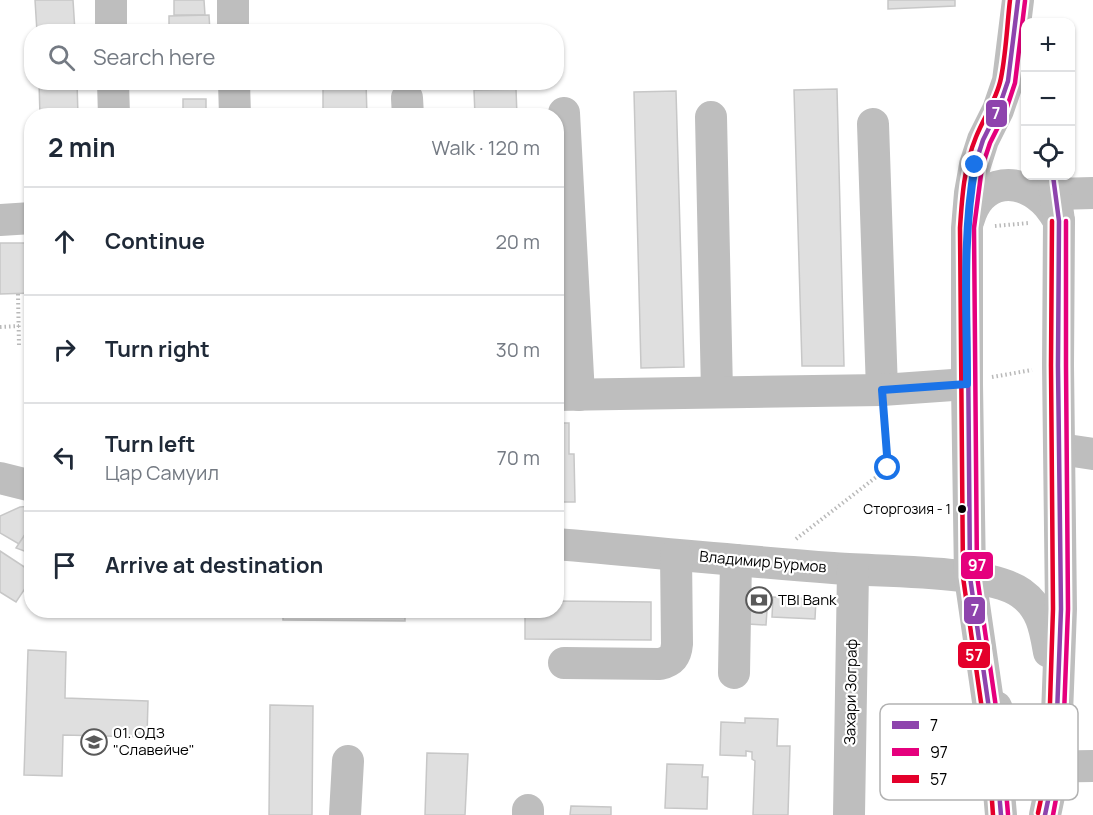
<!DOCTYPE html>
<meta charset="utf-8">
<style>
:root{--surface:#fff;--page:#f2f2f3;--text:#1f2937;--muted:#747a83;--line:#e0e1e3}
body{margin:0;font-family:Manrope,sans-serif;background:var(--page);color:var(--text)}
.controls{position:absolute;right:18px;top:18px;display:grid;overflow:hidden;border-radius:12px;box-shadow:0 2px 4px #0004}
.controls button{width:54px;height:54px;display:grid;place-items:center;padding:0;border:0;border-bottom:2px solid var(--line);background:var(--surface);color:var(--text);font:30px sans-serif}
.stop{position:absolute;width:18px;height:18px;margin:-14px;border:4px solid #1a73e8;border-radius:50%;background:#fff}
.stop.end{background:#1a73e8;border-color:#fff;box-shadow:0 2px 6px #0008}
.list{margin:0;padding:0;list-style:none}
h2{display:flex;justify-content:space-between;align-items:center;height:78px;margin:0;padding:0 24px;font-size:26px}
h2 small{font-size:20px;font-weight:400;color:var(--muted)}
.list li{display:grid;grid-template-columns:39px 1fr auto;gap:18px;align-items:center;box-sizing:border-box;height:108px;padding:0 24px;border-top:2px solid var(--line)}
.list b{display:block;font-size:22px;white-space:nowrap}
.list p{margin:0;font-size:20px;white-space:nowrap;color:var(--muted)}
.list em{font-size:20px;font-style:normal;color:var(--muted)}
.icon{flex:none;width:33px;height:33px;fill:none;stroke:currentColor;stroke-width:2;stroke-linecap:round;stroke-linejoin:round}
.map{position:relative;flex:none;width:1093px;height:815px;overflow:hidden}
.search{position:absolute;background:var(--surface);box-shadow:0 2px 4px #0004;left:24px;top:24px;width:540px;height:66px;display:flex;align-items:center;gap:15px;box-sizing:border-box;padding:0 21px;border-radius:24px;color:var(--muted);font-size:22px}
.panel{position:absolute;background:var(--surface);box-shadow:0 2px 4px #0004;left:24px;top:108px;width:540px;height:510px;border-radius:24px}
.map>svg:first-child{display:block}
.building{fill:#dfdfdf;stroke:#c7c7c7;stroke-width:1.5}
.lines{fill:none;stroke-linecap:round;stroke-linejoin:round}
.path{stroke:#b9b9b9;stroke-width:4;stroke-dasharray:1.5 3;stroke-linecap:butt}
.minor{stroke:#bebebe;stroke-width:32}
.bus-1-casing{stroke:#fff;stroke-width:9}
.bus-2-casing{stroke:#fff;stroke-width:9}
.bus-3-casing{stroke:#fff;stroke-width:9}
.bus-1{stroke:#8e44ad;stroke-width:4.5}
.bus-2{stroke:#e5007d;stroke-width:4.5}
.bus-3{stroke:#e4002b;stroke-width:4.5}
.route{stroke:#1a73e8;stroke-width:8}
.bus-dot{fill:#000;stroke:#fff;stroke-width:2}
.labels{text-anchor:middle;stroke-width:4.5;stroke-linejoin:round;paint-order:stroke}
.bus-label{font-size:14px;fill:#000;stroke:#fff;text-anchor:end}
.street-label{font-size:15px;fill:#000;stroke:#fff}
.poi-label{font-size:15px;fill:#000;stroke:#fff;text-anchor:start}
.key{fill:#fff;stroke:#b2b2b2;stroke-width:1.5}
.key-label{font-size:16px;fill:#000}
.line-badge{stroke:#fff;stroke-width:2}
.badge-label{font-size:16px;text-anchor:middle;font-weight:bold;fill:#fff}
</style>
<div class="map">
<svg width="1093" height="815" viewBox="0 0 1093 815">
<rect width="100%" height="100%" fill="#fff"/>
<!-- building -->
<g class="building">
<polygon points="35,0 73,0 75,32 37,32"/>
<polygon points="174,0 204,0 205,15 174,15"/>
<polygon points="888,0 955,0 955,6 888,9"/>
<polygon points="209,15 210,32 169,32 169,16"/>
<polygon points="39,82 77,82 78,116 40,116"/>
<polygon points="323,82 366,82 367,116 323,116"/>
<polygon points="516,89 517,116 475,116 474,90"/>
<polygon points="837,89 844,366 802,366 794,90"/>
<polygon points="676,91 684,367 641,368 634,92"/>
<rect x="183" y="99" width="23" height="17"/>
<polygon points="0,243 32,243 32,293 0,294"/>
<polygon points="556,423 569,423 569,454 574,454 575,502 556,502"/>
<polygon points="32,506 32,524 19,544 0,533 0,516 20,507"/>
<polygon points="32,524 32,554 16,548"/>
<polygon points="0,551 32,572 32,578 16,602 0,592"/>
<polygon points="751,594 768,596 766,625 748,624"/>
<polygon points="773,597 816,599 815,619 772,617"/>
<polygon points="556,601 651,602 651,640 525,639 525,614 405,612 405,621 283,620 283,610 556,610"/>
<polygon points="28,650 66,652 65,698 148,701 147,737 63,735 62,776 24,775"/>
<polygon points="270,705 313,706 312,815 269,815"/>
<polygon points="745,718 778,719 777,746 790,746 788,815 753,815 755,761 752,759 752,752 746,751 746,756 720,755 721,722 745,723"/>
<polygon points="427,753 468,754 465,815 425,815"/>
<polygon points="667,764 703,765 702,777 708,777 707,809 665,808"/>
<polygon points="571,806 611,807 611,815 570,815"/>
</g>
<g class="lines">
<!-- path -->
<g class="path">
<polyline points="995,226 1029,223"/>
<polyline points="18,294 19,346"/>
<polyline points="0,327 19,326"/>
<polyline points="992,377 1032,370"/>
<polyline points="796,539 888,468 884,415"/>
</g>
<!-- minor -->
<g class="minor">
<polyline points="111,0 111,32"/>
<polyline points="233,0 233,32"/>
<polyline points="113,82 114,116"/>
<polyline points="234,82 235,116"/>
<polyline points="407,98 408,116"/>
<polyline points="564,113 579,395"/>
<polyline points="711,117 717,392"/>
<polyline points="873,124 882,390"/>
<polyline points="1056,194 1093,193"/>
<path d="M969 219C981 178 1021 175 1048 205 1052 210 1056 216 1059 221"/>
<polyline points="0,220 32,218"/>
<polyline points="556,395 882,390 967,384"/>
<polyline points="1060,449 1093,454"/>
<polyline points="0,478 32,486"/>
<path d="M556 544C649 552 741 561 833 568 877 572 988 569 1021 593 1042 608 1045 629 1049 652"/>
<path d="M564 663 660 664C672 661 676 656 677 644L676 555"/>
<polyline points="734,673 736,560"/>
<path d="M996 707C1022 766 1031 767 1093 766"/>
<polyline points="345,815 348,761"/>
<polyline points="528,815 528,810"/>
<polyline points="849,815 853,570"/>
<polyline points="1001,815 996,757 970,577 967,384 967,228 970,193 975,165 983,140 998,110 1008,81 1018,0"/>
<polyline points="1045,815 1055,767 1061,609 1058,366 1059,221 1053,176"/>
</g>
<!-- bus-1 casing -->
<g class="bus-1-casing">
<g id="bus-1">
<polyline points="1001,815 996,757 970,577 967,228 975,165 983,140 998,110 1008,81 1018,0"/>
<polyline points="1045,815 1055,767 1061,609 1058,366 1059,221 1053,176"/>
</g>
</g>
<!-- bus-2 casing -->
<g class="bus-2-casing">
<g id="bus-2">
<polyline points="1008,814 1003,756 977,576 974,228 982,167 990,143 1005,113 1015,83 1025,1"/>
<polyline points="1053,815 1062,767 1068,609 1066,366 1066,221"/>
</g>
</g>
<!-- bus-3 casing -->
<g class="bus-3-casing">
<g id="bus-3">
<polyline points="1038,813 1048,766 1053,609 1051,366 1052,221"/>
<path d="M993 815 989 758 963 577 960 228C962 197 964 166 976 137 984 117 997 99 1001 78 1006 53 1007 26 1010 0"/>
</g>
</g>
<!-- bus-1 -->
<use href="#bus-1" class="bus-1"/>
<!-- bus-2 -->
<use href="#bus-2" class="bus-2"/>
<!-- bus-3 -->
<use href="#bus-3" class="bus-3"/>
</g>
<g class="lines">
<!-- route -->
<path class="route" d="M888 468 882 390 967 384C967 311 962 237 975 165"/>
</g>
<!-- icons -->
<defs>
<g id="bank-ring" transform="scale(1.35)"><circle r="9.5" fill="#fff" stroke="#595959" stroke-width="1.5"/><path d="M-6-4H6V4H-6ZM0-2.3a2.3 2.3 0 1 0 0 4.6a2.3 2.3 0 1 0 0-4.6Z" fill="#595959"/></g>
<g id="school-ring" transform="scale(1.35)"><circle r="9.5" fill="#fff" stroke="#595959" stroke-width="1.5"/><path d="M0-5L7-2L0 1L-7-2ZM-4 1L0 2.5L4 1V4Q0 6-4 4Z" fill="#595959"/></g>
</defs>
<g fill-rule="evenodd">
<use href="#bank-ring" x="759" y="600"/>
<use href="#school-ring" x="94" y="742"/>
</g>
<!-- markers -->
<circle class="bus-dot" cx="962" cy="509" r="5"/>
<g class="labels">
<!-- bus labels -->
<g class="bus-label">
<text x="951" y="514">Сторгозия - 1</text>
</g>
<!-- street labels -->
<g class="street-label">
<text transform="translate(763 562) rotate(5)" y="5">Владимир Бурмов</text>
<text transform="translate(851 692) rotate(-89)" y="5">Захари Зограф</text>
</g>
<!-- poi labels -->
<g class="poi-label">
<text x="778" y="605">TBI Bank</text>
<text x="113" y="738">01. ОДЗ<tspan x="113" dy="17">"Славейче"</tspan></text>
</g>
</g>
<!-- legend -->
<rect x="880" y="704" width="198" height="96" rx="9" class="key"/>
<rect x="892" y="721" width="27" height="8" fill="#8e44ad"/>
<rect x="892" y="748" width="27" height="8" fill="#e5007d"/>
<rect x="892" y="775" width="27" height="8" fill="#e4002b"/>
<g class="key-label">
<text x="930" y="731">7</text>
<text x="930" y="758">97</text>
<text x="930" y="785">57</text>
</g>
<g class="line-badge">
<rect x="985" y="99" width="23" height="29" rx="6" fill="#8e44ad"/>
<rect x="960" y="551" width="34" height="29" rx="6" fill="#e5007d"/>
<rect x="963" y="596" width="23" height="29" rx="6" fill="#8e44ad"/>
<rect x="957" y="641" width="34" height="28" rx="6" fill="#e4002b"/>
</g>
<g class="badge-label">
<text x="996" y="119">7</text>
<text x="977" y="571">97</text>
<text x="975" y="616">7</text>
<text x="974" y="661">57</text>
</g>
</svg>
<div class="controls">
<button>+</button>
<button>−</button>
<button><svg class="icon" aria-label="locate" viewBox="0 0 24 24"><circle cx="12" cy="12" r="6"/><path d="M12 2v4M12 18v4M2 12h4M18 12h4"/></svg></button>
</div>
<div class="stop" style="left:888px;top:468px"></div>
<div class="stop end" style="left:975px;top:165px"></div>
<div class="search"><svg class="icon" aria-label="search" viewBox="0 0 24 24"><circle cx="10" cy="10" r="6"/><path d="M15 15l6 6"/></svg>Search here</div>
<section class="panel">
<h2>2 min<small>Walk · 120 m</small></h2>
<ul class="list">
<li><svg class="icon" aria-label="ahead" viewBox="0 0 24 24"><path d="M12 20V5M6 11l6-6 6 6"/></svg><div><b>Continue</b></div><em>20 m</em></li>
<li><svg class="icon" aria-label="right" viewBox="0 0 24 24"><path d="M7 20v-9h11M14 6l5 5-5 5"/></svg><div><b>Turn right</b></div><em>30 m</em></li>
<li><svg class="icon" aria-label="left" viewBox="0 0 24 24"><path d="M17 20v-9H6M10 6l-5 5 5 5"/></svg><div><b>Turn left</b><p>Цар Самуил</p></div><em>70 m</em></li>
<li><svg class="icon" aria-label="arrive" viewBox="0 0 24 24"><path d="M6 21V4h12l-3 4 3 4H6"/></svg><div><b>Arrive at destination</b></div></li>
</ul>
</section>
</div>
